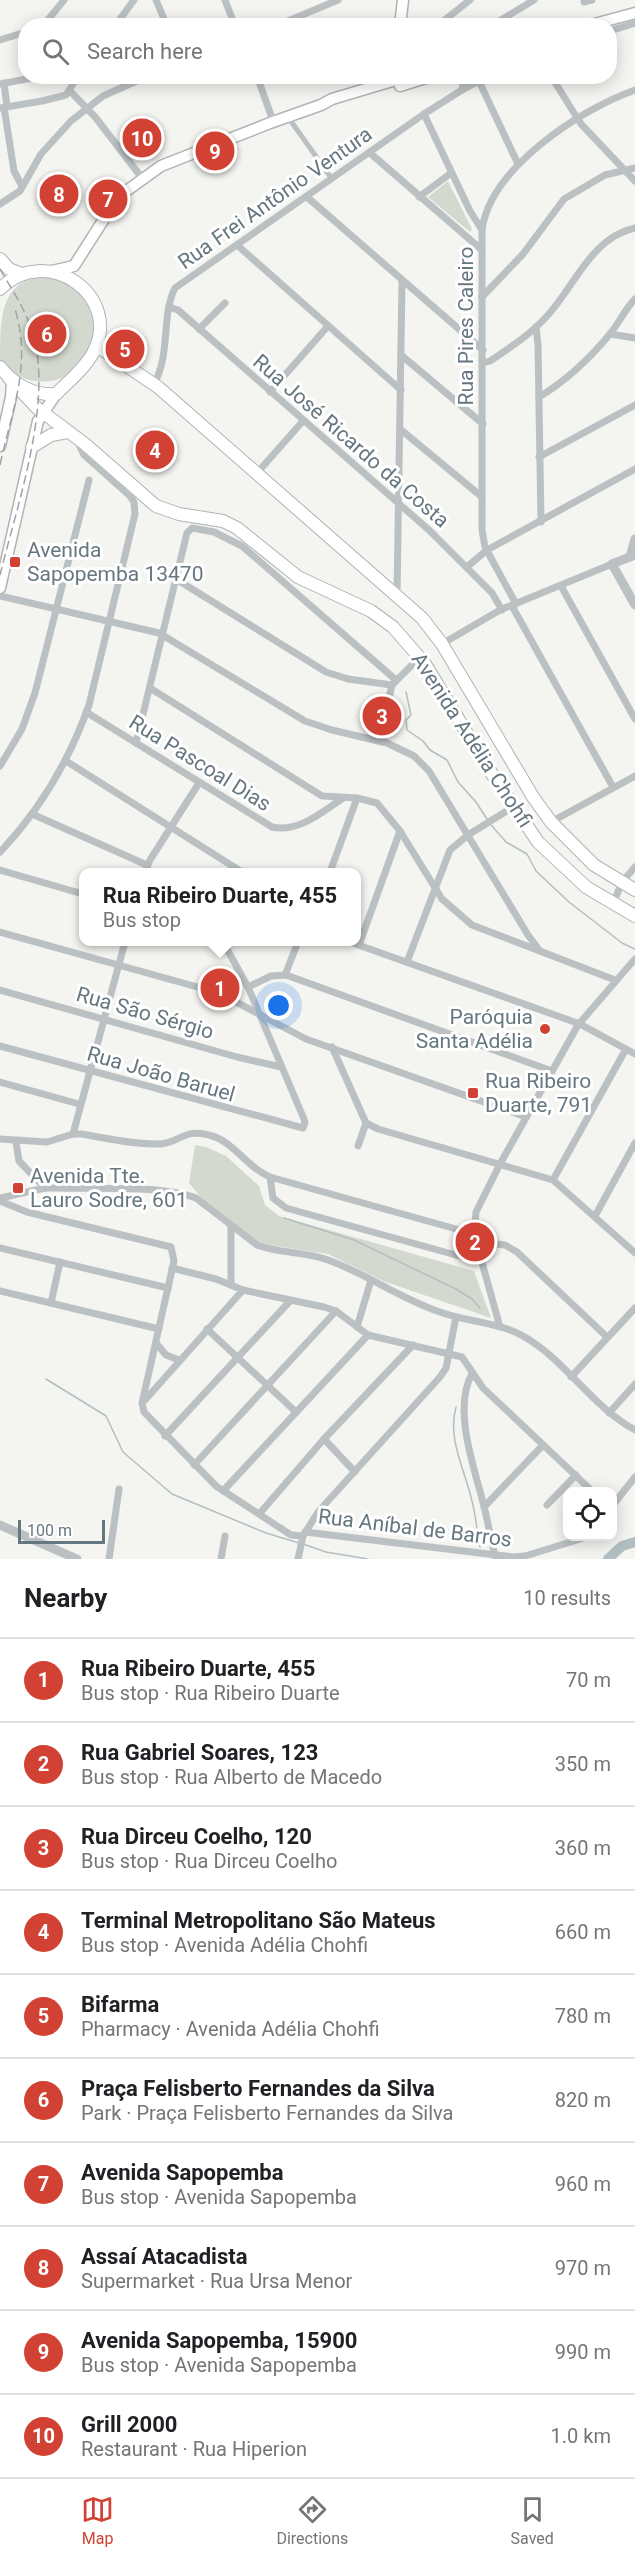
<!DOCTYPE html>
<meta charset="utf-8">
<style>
:root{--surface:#fff;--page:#f2f2f2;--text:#202124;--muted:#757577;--line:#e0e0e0;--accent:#d14234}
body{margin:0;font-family:Roboto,sans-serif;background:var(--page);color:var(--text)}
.controls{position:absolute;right:18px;bottom:18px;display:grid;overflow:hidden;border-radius:12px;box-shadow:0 3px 15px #0003}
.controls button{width:54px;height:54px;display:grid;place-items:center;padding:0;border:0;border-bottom:2px solid var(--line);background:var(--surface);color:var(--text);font:30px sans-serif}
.scale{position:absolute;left:18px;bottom:15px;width:87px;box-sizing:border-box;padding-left:6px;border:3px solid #66777f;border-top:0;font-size:16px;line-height:21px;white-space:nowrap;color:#66777f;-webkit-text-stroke:4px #fff;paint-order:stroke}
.you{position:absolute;left:279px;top:1006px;width:21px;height:21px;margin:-15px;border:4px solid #fff;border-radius:50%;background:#1a73e8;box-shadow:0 0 0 9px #1a73e833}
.badge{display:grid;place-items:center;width:39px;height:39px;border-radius:50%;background:var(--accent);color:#fff;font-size:20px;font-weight:700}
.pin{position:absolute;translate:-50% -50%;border:3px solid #fff;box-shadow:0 2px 6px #0006}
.popup{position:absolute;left:79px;top:868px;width:282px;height:78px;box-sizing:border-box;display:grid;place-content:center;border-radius:12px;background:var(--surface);filter:drop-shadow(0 2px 4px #0005);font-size:20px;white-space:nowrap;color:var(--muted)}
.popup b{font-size:22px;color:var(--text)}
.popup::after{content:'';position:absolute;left:50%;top:100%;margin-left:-12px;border:12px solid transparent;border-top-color:var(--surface)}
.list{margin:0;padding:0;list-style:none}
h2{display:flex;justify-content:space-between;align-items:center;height:78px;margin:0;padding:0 24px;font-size:26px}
h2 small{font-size:20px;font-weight:400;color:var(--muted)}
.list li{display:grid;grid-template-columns:39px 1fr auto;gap:18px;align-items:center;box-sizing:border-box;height:84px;padding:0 24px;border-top:2px solid var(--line)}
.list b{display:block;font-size:22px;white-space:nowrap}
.list p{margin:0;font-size:20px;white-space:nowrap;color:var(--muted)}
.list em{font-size:20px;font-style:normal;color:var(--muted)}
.icon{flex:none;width:33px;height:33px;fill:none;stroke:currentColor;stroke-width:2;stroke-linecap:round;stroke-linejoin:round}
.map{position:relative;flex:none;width:635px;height:1559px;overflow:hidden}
.search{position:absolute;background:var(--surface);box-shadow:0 3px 15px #0003;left:18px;right:18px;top:18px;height:66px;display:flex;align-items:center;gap:15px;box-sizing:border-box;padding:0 21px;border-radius:24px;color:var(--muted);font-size:22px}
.sheet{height:918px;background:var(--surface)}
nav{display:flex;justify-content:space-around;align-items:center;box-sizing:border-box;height:84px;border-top:2px solid var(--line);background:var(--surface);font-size:16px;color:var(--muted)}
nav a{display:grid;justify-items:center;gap:3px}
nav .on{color:var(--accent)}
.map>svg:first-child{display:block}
.green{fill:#d4d9d0}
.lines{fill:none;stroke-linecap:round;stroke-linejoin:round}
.stream{stroke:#b2bfc1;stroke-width:1.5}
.river{stroke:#b2bfc1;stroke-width:10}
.secondary-casing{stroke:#aeb4b7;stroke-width:13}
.primary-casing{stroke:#afb4b6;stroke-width:13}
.trunk-casing{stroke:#afb3b5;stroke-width:14}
.pedestrian{stroke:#bbc0c2;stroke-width:5}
.minor{stroke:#bbc0c2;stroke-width:7}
.tertiary{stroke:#bbc0c2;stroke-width:9}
.secondary{stroke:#fff;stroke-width:10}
.primary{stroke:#fff;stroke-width:10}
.trunk{stroke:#fff;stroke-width:12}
.rail{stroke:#9da4a8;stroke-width:1.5;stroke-dasharray:9 4.5;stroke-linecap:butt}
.poi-dot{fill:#d14234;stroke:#fff;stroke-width:2}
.labels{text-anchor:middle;stroke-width:6;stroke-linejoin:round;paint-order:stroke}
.street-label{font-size:21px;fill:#66777f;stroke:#fff}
.poi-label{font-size:21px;fill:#66777f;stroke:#fff;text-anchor:start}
</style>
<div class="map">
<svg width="635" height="1559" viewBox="0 0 635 1559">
<rect width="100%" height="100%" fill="#f4f4f1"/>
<!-- green -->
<g class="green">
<polygon points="448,181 472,229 470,232 428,197"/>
<path d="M47 277C121 288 100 395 30 380 18 377 7 370 0 360 0 319 0 277 47 277Z"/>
<polygon points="195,1145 206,1147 226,1156 259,1186 265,1205 279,1216 474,1271 491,1318 383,1281 328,1254 263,1244 238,1231 209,1207 189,1183"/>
</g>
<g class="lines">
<!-- stream -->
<g class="stream">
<polyline points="406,692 411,715 406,720 407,730 423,741 430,750 447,760 458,782 476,802 487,819"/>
<polyline points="491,825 506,842 527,854 536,871 569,902 622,943 635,949"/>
<polyline points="284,1218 354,1240 456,1289 472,1299 480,1308"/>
<polyline points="46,1379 106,1416 123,1452 172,1494 266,1533 299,1543"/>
<path d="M456 1407C447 1439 465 1470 472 1501 476 1516 477 1532 480 1547"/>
<polyline points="303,1544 326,1552 368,1559"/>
</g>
<!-- river -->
<polyline class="river" points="608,1559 622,1546 635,1542"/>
<!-- secondary casing -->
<g class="secondary-casing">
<g id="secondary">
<polyline points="400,26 403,0"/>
<polyline points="587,26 635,13"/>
<polyline points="400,86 432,76"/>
<polyline points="52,271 74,266 118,197 161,166 270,123 321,105 332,99 409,76"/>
</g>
</g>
<!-- primary casing -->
<g class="primary-casing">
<g id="primary">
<polyline points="0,446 11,397 12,382"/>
<polyline points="0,588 38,421 56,394"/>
</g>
</g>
<!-- trunk casing -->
<g class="trunk-casing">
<g id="trunk">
<polyline points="0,259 9,269 22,274"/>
<path d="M0 289C46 242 124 296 93 353 85 368 68 382 56 394 34 396 13 384 0 367"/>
<polyline points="98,342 103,350 158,387 422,618 442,644 533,797 551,822 594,865 635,890"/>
<polyline points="9,378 37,408 85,444 156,506 179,514 223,521 237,528 298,577 371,611 393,627 425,664 488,768 538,842 586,887 635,916"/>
<polyline points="32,447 51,435 68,432"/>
</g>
</g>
<!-- pedestrian -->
<polyline class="pedestrian" points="288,117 332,179"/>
<!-- minor -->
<g class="minor">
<polyline points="156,0 167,26"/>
<polyline points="225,0 235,26"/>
<polyline points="584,2 592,0"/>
<polyline points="43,26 64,0"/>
<polyline points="115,26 134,0"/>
<polyline points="276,26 338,0"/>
<polyline points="437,26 470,0"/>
<polyline points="491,26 534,0"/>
<polyline points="610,31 635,23"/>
<polyline points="0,40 26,32"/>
<polyline points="65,76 65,77"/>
<polyline points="257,76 273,121"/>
<polyline points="551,76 581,124 635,181"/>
<polyline points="477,77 518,164"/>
<polyline points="4,83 7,107"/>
<polyline points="0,84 42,76"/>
<polyline points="462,90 464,76"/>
<polyline points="70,91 96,118 142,178"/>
<polyline points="4,107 14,171 22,186"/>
<polyline points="0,108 42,101 66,95 78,76"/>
<polyline points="424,114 470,211 482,230 482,530 485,547 516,604"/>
<polyline points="370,153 482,250"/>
<polyline points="307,197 483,350"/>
<polyline points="419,197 451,173"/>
<polyline points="0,204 20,191 41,154 71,121 103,96 148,76"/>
<path d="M482 230C490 168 581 109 635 90"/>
<polyline points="237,245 401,390"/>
<polyline points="482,297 523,254 564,199 605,175 635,168"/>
<polyline points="169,307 178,310 429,530 492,593 502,610"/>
<polyline points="536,327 538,345 541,522"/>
<polyline points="199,329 225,303"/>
<polyline points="610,334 635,338"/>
<polyline points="401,355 483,424"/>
<path d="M483 363 490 361C511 347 531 334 548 315 576 284 591 238 635 228"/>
<path d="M154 384C171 354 161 315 175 288L424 114 462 90 489 76"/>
<polyline points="270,392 328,326"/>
<path d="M539 397C566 381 590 358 610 334 619 323 625 309 635 299"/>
<polyline points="400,429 482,497"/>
<polyline points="539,457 635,405"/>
<polyline points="257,473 303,421"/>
<polyline points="467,567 487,550 635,469"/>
<polyline points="176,579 326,672 348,679 392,685"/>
<polyline points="561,586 635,719"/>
<polyline points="397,595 402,281"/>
<polyline points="0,596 159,633 305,721 332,730 387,743 414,756 429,771 528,935 540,951"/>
<polyline points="512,606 613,787"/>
<polyline points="442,644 500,610 612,564"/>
<polyline points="150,688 322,796 357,798 377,803 400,831 442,899 472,925 615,980"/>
<path d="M86 712 272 827C298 833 322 812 343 798"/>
<polyline points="383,742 385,715 392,685 420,657"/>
<polyline points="136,743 187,533 192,528 214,532 242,546 396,680"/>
<polyline points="66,761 242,872"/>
<polyline points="0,766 22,729 35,693 89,480"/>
<polyline points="32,814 147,865"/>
<polyline points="551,822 635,776"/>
<path d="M0 852C41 809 69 761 89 705L135 514 134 502 130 496 84 455 77 441"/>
<polyline points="0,870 83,894"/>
<polyline points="145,872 150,860 199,783"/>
<polyline points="330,872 357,798"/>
<polyline points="613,904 622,882 635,867"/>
<polyline points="0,932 219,993 306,1039 526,1117"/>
<polyline points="350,942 580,1024 635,1054"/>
<polyline points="359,945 400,831"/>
<polyline points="407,962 450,850 468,835 513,807"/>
<polyline points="285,975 298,942"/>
<polyline points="248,987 271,976 286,975 552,1071"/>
<polyline points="0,990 237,1057 281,1067"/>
<polyline points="0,1046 303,1128 305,1123 304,1119 248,987 223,942"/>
<polyline points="332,1047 366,1123 378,1129 553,1180 635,1253"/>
<polyline points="0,1082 79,1104"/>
<polyline points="73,1134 125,942"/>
<path d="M0 1139 47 1142 73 1134H81C106 1138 134 1145 160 1144 179 1143 185 1128 209 1135 234 1141 246 1167 270 1177L474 1234"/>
<polyline points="16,1142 19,1161 45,1188"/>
<polyline points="358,1146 366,1123"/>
<polyline points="270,1177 273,1198 286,1208 463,1257 481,1259"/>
<polyline points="553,1180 626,1049"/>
<path d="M0 1198 45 1188H57C96 1189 161 1185 196 1198L257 1245C280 1254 305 1251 328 1260 367 1274 401 1299 440 1312 467 1322 498 1322 523 1336 566 1360 592 1407 635 1430"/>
<polyline points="0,1201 27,1212 171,1247 174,1261 142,1403 144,1412 216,1486 291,1535 303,1536"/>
<polyline points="595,1216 635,1143"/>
<polyline points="476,1242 505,1245 517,1252 607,1337"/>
<polyline points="0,1248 168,1288"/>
<polyline points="172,1268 216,1279 243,1290 324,1307 336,1311 368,1335 462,1357 483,1388 593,1492"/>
<polyline points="231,1285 231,1226"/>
<polyline points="0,1291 159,1329"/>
<polyline points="51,1303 60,1262"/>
<polyline points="357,1327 371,1280"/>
<polyline points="500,1327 474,1234 476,1212 500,1164 578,1025 635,959"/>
<polyline points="207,1329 296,1412"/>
<polyline points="156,1343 166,1355 179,1360"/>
<path d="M472 1374C452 1409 475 1470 484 1506 488 1523 491 1540 495 1556"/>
<polyline points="571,1377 635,1308"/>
<polyline points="145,1400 243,1290"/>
<polyline points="609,1413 635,1384"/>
<polyline points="165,1436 290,1301"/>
<polyline points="324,1439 355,1472"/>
<polyline points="194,1465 336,1311"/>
<polyline points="223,1491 368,1335"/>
<polyline points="547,1505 576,1475"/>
<polyline points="612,1506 635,1477"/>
<polyline points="484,1507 543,1445"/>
<polyline points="260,1513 324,1439 413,1345"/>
<polyline points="305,1532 513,1557 525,1556 590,1536"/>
<polyline points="109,1559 119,1489"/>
<polyline points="221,1559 225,1536"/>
<polyline points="298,1559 303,1536 318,1512 440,1377 446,1368 456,1317"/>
</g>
<!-- tertiary -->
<g class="tertiary">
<polyline points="635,555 612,564 635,605"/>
<polyline points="630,557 635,539"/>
<polyline points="0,1525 77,1559"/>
</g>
<!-- secondary -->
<use href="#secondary" class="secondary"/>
<!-- primary -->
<use href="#primary" class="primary"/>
<!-- trunk -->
<use href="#trunk" class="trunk"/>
<!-- rail -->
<g class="rail">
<path d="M0 269C12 290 26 310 33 334 53 404 17 505 0 575"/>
<path d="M0 465C12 409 33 363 14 306"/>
</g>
</g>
<!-- markers -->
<g class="poi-dot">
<rect x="9" y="556" width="12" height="12" rx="3"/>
<circle cx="545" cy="1029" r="6"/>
<rect x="467" y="1087" width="12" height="12" rx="3"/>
<rect x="12" y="1182" width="12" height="12" rx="3"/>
</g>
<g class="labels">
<!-- street labels -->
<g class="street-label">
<text transform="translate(275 198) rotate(-35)" y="7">Rua Frei Antônio Ventura</text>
<text transform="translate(466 326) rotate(-90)" y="7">Rua Pires Caleiro</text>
<text transform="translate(351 441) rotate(41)" y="7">Rua José Ricardo da Costa</text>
<text transform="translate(472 740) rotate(57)" y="7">Avenida Adélia Chohfi</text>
<text transform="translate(200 763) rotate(32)" y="7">Rua Pascoal Dias</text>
<text transform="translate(145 1013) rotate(16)" y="7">Rua São Sérgio</text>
<text transform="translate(161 1074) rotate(16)" y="7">Rua João Baruel</text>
<text transform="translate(415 1528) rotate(7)" y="7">Rua Aníbal de Barros</text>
</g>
<!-- poi labels -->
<g class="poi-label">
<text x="27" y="557">Avenida<tspan x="27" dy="24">Sapopemba 13470</tspan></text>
<text x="533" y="1024" text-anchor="end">Paróquia<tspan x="533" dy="24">Santa Adélia</tspan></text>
<text x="485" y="1088">Rua Ribeiro<tspan x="485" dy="24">Duarte, 791</tspan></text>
<text x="30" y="1183">Avenida Tte.<tspan x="30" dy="24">Lauro Sodre, 601</tspan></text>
</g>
</g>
</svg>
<div class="controls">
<button><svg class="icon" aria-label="locate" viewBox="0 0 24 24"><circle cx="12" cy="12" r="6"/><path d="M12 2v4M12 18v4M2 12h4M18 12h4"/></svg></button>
</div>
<div class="scale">100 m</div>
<div class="you"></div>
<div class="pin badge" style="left:220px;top:988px">1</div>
<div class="popup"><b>Rua Ribeiro Duarte, 455</b>Bus stop</div>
<div class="pin badge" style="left:475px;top:1242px">2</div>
<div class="pin badge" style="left:382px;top:716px">3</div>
<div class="pin badge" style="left:155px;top:450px">4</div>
<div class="pin badge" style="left:125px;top:349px">5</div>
<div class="pin badge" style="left:47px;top:334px">6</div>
<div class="pin badge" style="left:108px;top:199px">7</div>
<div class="pin badge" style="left:59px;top:194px">8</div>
<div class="pin badge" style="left:215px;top:151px">9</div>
<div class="pin badge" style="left:142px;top:138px">10</div>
<div class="search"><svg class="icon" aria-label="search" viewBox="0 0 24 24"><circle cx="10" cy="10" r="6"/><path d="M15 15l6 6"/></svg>Search here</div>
</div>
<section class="sheet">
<h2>Nearby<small>10 results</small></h2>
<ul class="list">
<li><span class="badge">1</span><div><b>Rua Ribeiro Duarte, 455</b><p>Bus stop · Rua Ribeiro Duarte</p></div><em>70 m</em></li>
<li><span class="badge">2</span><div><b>Rua Gabriel Soares, 123</b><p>Bus stop · Rua Alberto de Macedo</p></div><em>350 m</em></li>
<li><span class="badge">3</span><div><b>Rua Dirceu Coelho, 120</b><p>Bus stop · Rua Dirceu Coelho</p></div><em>360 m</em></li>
<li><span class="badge">4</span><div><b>Terminal Metropolitano São Mateus</b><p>Bus stop · Avenida Adélia Chohfi</p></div><em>660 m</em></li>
<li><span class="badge">5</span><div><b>Bifarma</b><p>Pharmacy · Avenida Adélia Chohfi</p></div><em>780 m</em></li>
<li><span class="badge">6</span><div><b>Praça Felisberto Fernandes da Silva</b><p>Park · Praça Felisberto Fernandes da Silva</p></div><em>820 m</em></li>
<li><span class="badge">7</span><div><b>Avenida Sapopemba</b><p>Bus stop · Avenida Sapopemba</p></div><em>960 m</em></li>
<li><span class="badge">8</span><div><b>Assaí Atacadista</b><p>Supermarket · Rua Ursa Menor</p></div><em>970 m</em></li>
<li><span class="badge">9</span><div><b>Avenida Sapopemba, 15900</b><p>Bus stop · Avenida Sapopemba</p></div><em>990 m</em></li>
<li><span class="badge">10</span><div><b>Grill 2000</b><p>Restaurant · Rua Hiperion</p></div><em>1.0 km</em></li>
</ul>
</section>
<nav>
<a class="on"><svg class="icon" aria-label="map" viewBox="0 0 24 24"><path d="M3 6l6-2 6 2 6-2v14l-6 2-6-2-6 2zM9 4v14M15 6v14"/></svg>Map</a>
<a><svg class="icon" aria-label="directions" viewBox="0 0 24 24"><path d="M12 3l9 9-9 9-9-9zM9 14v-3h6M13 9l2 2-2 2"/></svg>Directions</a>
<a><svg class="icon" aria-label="saved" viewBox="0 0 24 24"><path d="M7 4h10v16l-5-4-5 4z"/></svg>Saved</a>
</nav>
